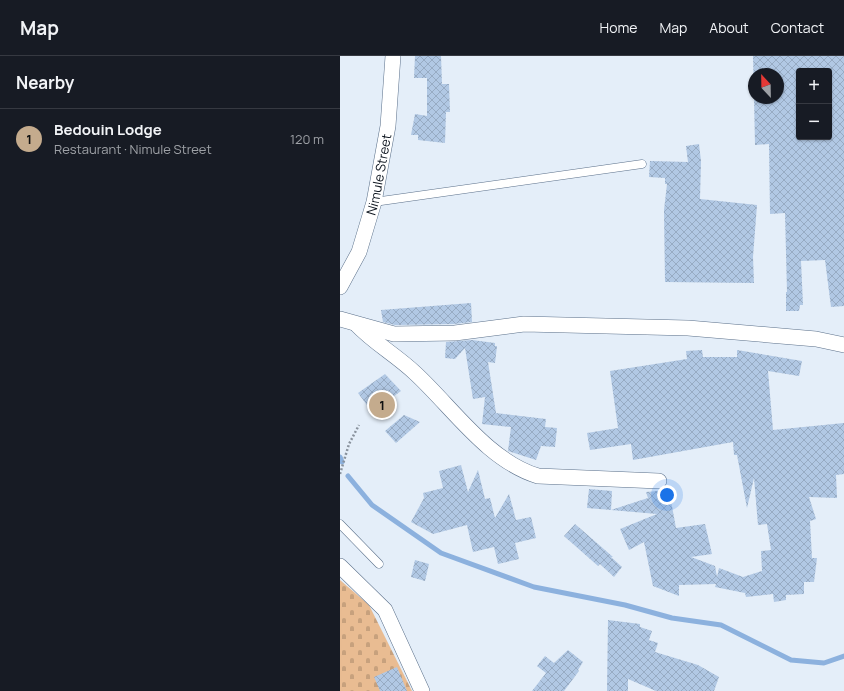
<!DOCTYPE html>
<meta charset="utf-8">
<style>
:root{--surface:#171b24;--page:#20242c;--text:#f1f3f6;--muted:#9ea1a6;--line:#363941;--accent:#c4ab8d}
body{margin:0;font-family:Manrope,sans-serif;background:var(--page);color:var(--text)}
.controls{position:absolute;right:12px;top:12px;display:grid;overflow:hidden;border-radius:4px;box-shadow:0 1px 3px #0004}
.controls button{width:36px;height:36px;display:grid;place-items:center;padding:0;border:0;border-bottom:1px solid var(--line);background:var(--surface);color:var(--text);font:20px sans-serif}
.compass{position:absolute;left:408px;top:12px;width:36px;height:36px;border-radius:50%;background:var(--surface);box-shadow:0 1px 3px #0004;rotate:338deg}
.you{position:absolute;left:327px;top:439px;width:14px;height:14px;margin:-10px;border:3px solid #fff;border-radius:50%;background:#1a73e8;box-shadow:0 0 0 6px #1a73e833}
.badge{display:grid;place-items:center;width:26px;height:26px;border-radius:50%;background:var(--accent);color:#111;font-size:13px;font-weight:700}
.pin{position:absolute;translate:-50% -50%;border:2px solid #fff;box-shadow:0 1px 4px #0006}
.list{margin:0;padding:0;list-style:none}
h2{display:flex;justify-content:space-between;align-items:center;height:52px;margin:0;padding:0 16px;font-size:17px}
h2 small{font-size:13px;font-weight:400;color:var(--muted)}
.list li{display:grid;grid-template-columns:26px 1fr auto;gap:12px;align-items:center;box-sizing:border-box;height:60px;padding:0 16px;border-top:1px solid var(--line)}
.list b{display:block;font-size:15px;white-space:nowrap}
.list p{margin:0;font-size:13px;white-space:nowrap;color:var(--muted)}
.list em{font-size:13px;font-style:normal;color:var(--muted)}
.map{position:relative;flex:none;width:504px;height:635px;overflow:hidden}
header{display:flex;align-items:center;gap:24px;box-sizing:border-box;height:56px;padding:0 20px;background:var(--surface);border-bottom:1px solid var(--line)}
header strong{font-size:19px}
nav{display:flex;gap:22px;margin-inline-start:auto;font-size:14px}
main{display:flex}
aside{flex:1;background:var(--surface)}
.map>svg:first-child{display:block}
.cemetery{fill:url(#cemetery-stones)}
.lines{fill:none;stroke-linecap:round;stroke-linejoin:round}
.stream{stroke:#8cb1de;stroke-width:5}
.building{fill:url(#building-cross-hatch);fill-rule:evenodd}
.lane-casing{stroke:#5b708a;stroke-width:9}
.street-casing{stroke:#5b708a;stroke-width:16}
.path{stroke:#89929d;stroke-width:2.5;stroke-dasharray:2 2;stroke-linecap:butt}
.lane{stroke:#fff;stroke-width:8}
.street{stroke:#fff;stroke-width:15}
.labels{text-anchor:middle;stroke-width:3;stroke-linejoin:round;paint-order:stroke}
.street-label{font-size:13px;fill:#0d151f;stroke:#fafafa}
</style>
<header>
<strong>Map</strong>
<nav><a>Home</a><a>Map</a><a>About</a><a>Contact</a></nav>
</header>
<main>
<aside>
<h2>Nearby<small></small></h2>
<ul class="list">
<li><span class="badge">1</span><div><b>Bedouin Lodge</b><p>Restaurant · Nimule Street</p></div><em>120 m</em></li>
</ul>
</aside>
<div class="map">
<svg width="504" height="635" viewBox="0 0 504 635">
<defs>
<pattern id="cemetery-stones" width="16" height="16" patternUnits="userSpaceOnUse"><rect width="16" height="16" fill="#e9bc92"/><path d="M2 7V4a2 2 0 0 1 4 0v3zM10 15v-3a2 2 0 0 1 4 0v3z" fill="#c7a17d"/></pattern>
<pattern id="building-cross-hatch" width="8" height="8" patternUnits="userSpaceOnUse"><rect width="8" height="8" fill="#b1c8e4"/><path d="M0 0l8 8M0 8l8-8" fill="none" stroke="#97abc3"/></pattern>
</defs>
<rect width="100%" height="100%" fill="#e4eef9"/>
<!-- cemetery -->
<polygon class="cemetery" points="0,524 29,549 72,635 0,635"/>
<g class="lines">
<!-- stream -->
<g class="stream">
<polyline points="0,401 2,406"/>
<polyline points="8,420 32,449 101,497 194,531 285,549 332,562 381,569 451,604 484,607 504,600"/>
</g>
</g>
<!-- building -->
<g class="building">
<polygon points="75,0 101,0 102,28 109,28 110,56 106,56 105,87 78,84 78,79 71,79 75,58 87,60 87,22 74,22"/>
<path d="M413 0H504V250L491 251 485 204 461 205 463 249H460L459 255H446V236H447L445 157 430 158 429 88 415 89 414 42H438V18H414V40ZM459 15H489V81H459Z"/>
<polygon points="359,88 361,105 360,143 417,149 413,201 414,227 325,226 324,154 327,128 325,128 325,122 309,121 310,105 348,106 346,90"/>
<polygon points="131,247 132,266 114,268 55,269 43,266 41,254"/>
<polygon points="132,284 155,287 155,290 157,290 155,307 148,306 156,357 206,363 205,371 217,372 215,391 201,390 196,404 168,395 171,371 142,368 145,341 133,343 125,292 115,303 105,302 106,286"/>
<polygon points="362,294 363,301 397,301 397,294 462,305 459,320 428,315 433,374 504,367 504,418 496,419 497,442 469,441 476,463 470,465 472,502 477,502 474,526 464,526 464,538 446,539 446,544 434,546 433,538 406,541 405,537 375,531 376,528 339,529 339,540 313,530 304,486 289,494 280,473 317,458 271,454 308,442 306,436 329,434 336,472 365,468 372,498 351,501 375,510 377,521 379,512 403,521 422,515 421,495 431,494 427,468 418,469 414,422 407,452 397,399 394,399 393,386 293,404 291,388 250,394 247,377 278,372 270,315 347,303 346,295"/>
<polygon points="45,318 61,335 32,356 18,337"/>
<polygon points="64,359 80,366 56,387 45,375"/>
<polygon points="121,409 128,436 138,414 145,443 150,442 155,462 169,438 176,464 191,461 196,482 175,487 179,503 158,508 154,491 133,496 127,469 93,478 71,466 84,442 83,437 103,432 99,415"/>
<polygon points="249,433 272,435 271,454 247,452"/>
<polygon points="235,468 273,501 271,501 282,511 274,521 260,508 258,510 224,480"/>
<polygon points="75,504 89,508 85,525 71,521"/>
<polygon points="268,564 300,568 300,571 312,575 309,584 318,587 315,596 358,609 379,621 374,635 316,635 288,623 288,635 267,635"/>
<polygon points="228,594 243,606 238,614 239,615 224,635 192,635 206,617 197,610 205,600 214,607"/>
<polygon points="57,611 67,635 40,635 34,621"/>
</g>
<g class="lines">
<!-- lane casing -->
<g class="lane-casing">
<g id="lane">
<polyline points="34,146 302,108"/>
<polyline points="0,468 39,508"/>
</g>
</g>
<!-- street casing -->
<g class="street-casing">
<g id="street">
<path id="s1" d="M0 231 19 196 34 146 48 70 53 0"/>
<polyline points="0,263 54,278 115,277 184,268 348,272 476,283 504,289"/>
<path d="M16 268C34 287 56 299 75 317 112 351 148 405 198 420L319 425"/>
<polyline points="0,510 45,554 82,635"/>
</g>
</g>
<!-- path -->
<polyline class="path" points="0,418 9,388 19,369"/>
<!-- lane -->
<use href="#lane" class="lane"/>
<!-- street -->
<use href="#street" class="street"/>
</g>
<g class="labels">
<!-- street labels -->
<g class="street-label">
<text dy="5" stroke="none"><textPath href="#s1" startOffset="120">Nimule Street</textPath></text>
</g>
</g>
</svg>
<div class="controls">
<button>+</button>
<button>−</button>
</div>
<svg class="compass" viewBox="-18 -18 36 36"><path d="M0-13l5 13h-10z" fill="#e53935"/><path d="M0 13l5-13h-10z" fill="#9ea1a6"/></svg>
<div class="you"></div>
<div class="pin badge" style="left:42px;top:349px">1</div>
</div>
</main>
